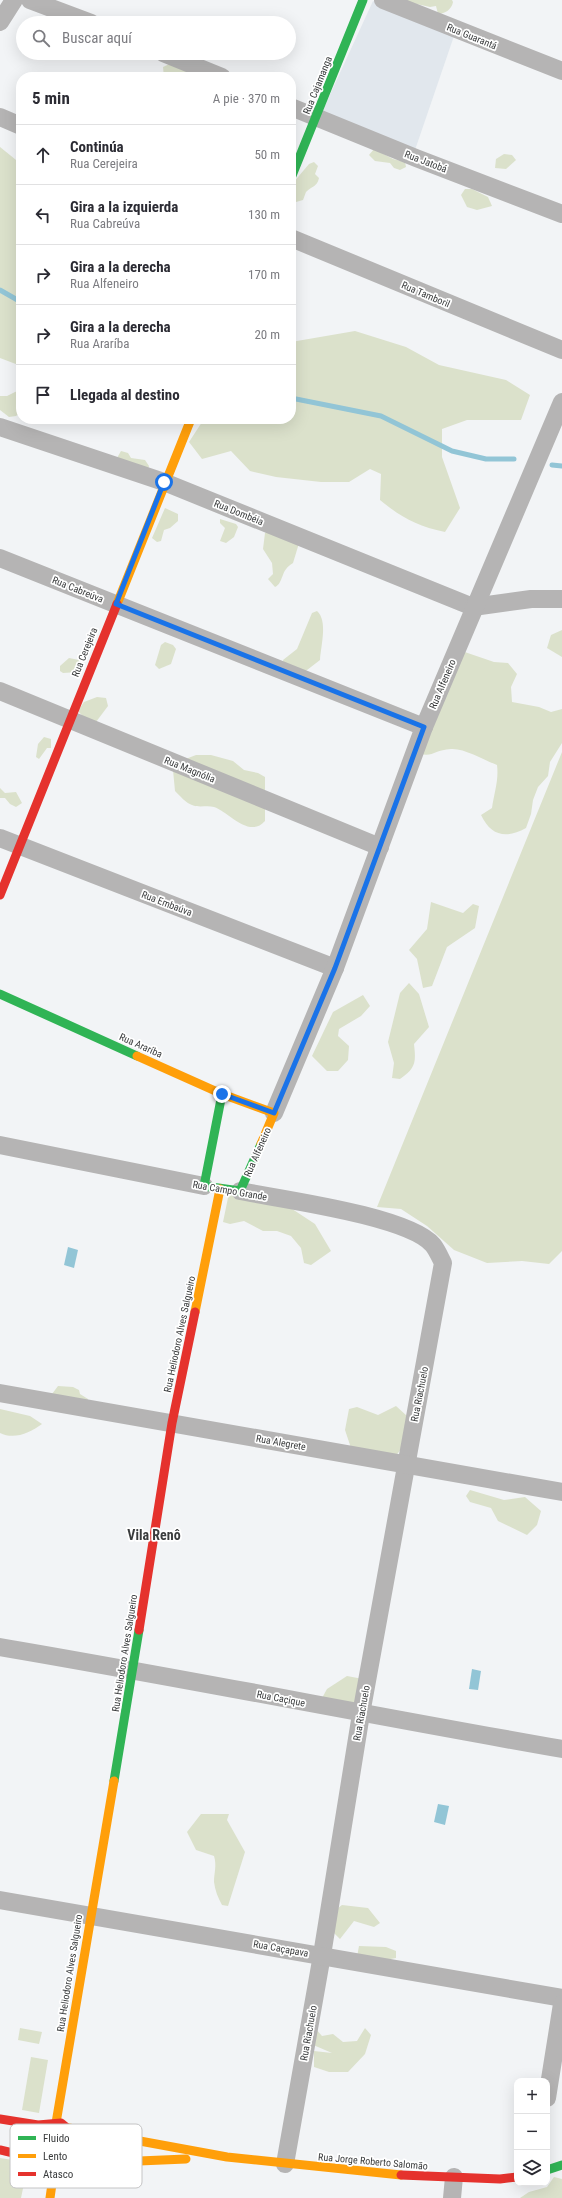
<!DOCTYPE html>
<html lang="es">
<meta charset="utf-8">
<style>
:root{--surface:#fff;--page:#f7f7f7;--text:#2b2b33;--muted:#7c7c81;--line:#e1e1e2}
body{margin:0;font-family:"Roboto Condensed",sans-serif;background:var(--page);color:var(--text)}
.controls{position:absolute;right:12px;bottom:12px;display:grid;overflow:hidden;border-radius:8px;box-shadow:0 4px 16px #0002}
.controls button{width:36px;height:36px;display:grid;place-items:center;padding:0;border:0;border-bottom:1px solid var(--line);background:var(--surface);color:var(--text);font:20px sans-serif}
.stop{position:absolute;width:12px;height:12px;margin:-9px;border:3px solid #1a73e8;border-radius:50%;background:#fff}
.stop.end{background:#1a73e8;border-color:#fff;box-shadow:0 1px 4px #0008}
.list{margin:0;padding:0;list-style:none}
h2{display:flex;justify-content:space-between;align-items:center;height:52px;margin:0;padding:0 16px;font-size:17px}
h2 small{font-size:13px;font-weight:400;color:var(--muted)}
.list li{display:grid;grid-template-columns:26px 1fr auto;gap:12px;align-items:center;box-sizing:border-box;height:60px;padding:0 16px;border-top:1px solid var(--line)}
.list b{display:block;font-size:15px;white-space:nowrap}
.list p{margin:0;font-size:13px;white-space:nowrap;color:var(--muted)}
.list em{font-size:13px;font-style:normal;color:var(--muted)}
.icon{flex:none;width:22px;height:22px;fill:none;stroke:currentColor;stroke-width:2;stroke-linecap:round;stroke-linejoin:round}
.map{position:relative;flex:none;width:562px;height:2198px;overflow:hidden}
.search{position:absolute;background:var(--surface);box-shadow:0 4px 16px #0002;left:16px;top:16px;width:280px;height:44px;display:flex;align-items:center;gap:10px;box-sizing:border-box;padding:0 14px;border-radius:22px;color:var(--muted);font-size:15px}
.panel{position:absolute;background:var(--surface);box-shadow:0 4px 16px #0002;left:16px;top:72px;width:280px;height:352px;border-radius:16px}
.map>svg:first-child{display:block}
.built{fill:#e1e7ed}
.green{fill:#dbe1cb}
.water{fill:#92c5d6}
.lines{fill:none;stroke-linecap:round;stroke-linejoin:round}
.stream{stroke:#92c5d6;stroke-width:5}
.street{stroke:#b5b4b4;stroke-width:18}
.fast{stroke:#30b455;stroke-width:9}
.slow{stroke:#ff9f0a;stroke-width:9}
.jam{stroke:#e5322d;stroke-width:9}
.route{stroke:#1a73e8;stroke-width:5}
.labels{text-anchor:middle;stroke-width:3.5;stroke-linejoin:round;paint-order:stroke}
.street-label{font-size:10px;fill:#3a3c3d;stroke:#fff}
.district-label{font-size:14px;font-weight:bold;fill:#3a3c3d;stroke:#fff}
.key{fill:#fff;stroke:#c4c4c5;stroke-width:1}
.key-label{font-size:11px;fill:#3a3c3d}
</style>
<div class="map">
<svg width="562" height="2198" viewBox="0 0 562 2198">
<rect width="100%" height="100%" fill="#f2f4f6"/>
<!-- built -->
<polygon class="built" points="373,1 454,36 415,150 322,112"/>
<!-- green -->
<g class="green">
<path d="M399 0H452L453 2C452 9 445 14 438 14L436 6 430 7Z"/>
<polygon points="180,59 210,77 164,77 163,67"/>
<polygon points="0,147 21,164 21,366 0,358"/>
<polygon points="374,149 393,159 405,162 406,167 400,170 394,168 390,163 375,161 369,155"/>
<polygon points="504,154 512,155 516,160 506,169 495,168 496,159"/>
<path d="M314 162 318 166 315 174 319 178C317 187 312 186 306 192L303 200 296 202 292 191 295 188 293 183 309 164Z"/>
<polygon points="465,189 472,189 488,197 492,206 477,210 467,207 461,195"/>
<path d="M355 331 406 347 439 365 506 380 530 395 521 420H467L442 429V457L460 508 445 532C417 526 402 518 380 500L381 474 370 469 349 482H321L276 477 250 471 231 451 202 459 189 442 204 419H291V342Z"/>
<polygon points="21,389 21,412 16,416 9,417 0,410 0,396 7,396"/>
<polygon points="121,451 128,453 131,458 145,460 149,466 148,470 117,458"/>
<polygon points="165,508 178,514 178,521 170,528 164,530 161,541 157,542 152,538"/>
<polygon points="220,519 236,524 238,527 234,537 226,543 220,541 225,528 220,523"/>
<path d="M271 529 300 540 293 563C280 570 284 583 275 587L268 579 273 574 272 563 263 549 265 533Z"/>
<path d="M317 611C328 621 321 645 320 660L298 677 284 667 283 660 297 649 312 613Z"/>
<polygon points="562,630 562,657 547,648 551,635"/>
<polygon points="165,642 173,645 176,649 171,664 159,669 155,665 161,645"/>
<path d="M453 648 494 662 508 663 517 674 511 687 512 702 539 707 551 712 562 709V743L550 762 548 776 538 787 533 800 531 814 526 828C506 839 491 836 481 815L492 808C494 793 499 780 497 765 484 760 464 748 451 749 432 750 433 760 412 751Z"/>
<polygon points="69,658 79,660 81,667 78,672 63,673 60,671 60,666"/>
<polygon points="97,697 106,698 108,706 96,722 89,723 78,711 84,702"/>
<polygon points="44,737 51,739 51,748 47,748 39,759 36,757 38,744"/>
<polygon points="562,752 562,1251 549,1264 522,1261 487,1263 454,1250 427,1226 401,1209 377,1207"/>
<path d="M196 755H211L233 761 244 770 258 773 265 777V821C249 839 229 812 214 807 207 805 199 808 192 805 186 803 180 796 175 791L173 770 183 760Z"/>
<polygon points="0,788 5,793 16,792 22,803 16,807 10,804 5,798 0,798"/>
<polygon points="431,902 463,913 473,904 479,906 475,928 447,947 432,986 423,988 417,959 409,950 427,929"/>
<path d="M409 983 419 994 429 1027 414 1044C416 1062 416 1068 400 1079L392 1078 394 1063 388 1042 400 993Z"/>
<polygon points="363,995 370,1006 361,1016 339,1029 338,1036 349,1046 348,1060 338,1071 327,1071 312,1056 333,1012"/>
<polygon points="229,1193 277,1199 315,1224 331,1251 311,1265 304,1263 301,1248 291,1236 277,1231 263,1231 244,1221 230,1224 223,1222"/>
<polygon points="58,1386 73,1387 79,1390 80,1394 88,1399 87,1408 49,1398"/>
<polygon points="396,1406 407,1416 410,1437 392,1461 352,1451 345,1430 349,1409 357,1407 378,1415"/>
<path d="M0 1409 30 1416 42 1424C30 1433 14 1440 0 1433Z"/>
<polygon points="470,1490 504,1500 525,1497 541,1511 537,1525 527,1535 498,1521 491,1508 470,1502 466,1496"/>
<polygon points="347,1676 363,1679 365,1698 344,1709 322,1698 327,1689"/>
<path d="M201 1814H229L227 1820 245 1852 228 1906 222 1905C218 1898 215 1890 214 1882 214 1873 217 1866 214 1856L196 1850 187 1832Z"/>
<polygon points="342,1905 368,1908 380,1923 374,1927 354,1921 340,1939 331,1930 330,1914"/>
<polygon points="359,1946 386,1947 396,1951 396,1958 365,1964 357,1957"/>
<polygon points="20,2028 42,2032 39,2044 18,2040"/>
<polygon points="315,2028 322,2036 333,2034 343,2042 357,2041 365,2028 371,2035 365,2054 348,2072 329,2072 314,2067 314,2051 332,2053 311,2044"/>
<polygon points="31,2057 48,2060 39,2113 22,2110"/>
<polygon points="0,2158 13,2160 16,2166 25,2169 26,2174 21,2198 0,2198"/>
<polygon points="554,2177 562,2179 562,2198 520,2198 529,2192 547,2187"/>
</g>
<!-- water -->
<g class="water">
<polygon points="68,1247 78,1250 74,1268 64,1265"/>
<polygon points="472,1669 481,1671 478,1690 469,1689"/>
<polygon points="438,1804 449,1806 445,1825 434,1822"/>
</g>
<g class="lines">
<!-- stream -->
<g class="stream">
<polyline points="0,290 21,302"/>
<polyline points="291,398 381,416 452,451 486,459 514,459"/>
<polyline points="552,465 562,466"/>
</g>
<!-- street -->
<g class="street">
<polyline points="30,0 91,23"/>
<polyline points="383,0 562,71"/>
<polyline points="0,22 14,0"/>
<polyline points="163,53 222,77"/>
<polyline points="291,107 416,158 562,214"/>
<polyline points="0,117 21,126"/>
<polyline points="291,238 562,350"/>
<polyline points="0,427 164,482 473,607"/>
<polyline points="0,558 424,727"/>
<polyline points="473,607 531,599 562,599"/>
<polyline points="0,691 380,847"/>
<polyline points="0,838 335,968"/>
<polyline points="274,1113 335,968 424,727 562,402"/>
<polyline points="0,1145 204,1186"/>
<path d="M240 1191C280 1199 409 1216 433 1245 437 1250 440 1257 443 1263L361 1714 322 1955 285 2164"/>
<polyline points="0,1393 562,1492"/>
<path d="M0 1647C188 1679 374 1716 562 1749"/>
<polyline points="0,1900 562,1998"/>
<polyline points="547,2098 562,2004"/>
<polyline points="452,2198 454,2177"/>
</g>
<!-- fast -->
<g class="fast">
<polyline points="291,178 363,0"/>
<polyline points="0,994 137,1056"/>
<polyline points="222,1094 204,1186 240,1191 261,1144"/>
<polyline points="114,1781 139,1630"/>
<polyline points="547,2170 562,2165"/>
</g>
<!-- slow -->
<g class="slow">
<polyline points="117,604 191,419"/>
<polyline points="137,1056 222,1094 274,1113 261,1144"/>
<polyline points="195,1312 220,1189"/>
<polyline points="56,2123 114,1781"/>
<polyline points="69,2128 227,2157 401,2175"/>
<polyline points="70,2157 139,2161 186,2159"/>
<polyline points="50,2198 55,2163"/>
</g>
<!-- jam -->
<g class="jam">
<polyline points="0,895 117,604"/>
<polyline points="139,1630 172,1423 195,1312"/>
<polyline points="0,2119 38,2125 61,2123 72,2132 75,2145 69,2157 55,2163 0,2150"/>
<polyline points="401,2175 500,2179 517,2177"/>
</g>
</g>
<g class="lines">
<!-- route -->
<polyline class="route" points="164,482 116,604 424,727 335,968 274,1113 222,1094"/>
</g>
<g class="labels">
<!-- street labels -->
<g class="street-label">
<text transform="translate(472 36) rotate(22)" y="4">Rua Guarantá</text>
<text transform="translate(317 85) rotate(-68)" y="4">Rua Cajamanga</text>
<text transform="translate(426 161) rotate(21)" y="4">Rua Jatobá</text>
<text transform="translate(426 294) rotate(23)" y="4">Rua Tamboril</text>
<text transform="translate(239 512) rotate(22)" y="4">Rua Dombéia</text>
<text transform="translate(78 589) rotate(22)" y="4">Rua Cabreúva</text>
<text transform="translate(84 652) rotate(-68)" y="4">Rua Cerejeira</text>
<text transform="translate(442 684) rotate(-67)" y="4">Rua Alfeneiro</text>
<text transform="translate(190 769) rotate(22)" y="4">Rua Magnólia</text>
<text transform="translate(167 903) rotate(21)" y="4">Rua Embaúva</text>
<text transform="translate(141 1045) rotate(24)" y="4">Rua Araríba</text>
<text transform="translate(257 1152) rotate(-66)" y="4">Rua Alfeneiro</text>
<text transform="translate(230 1190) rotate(10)" y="4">Rua Campo Grande</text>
<text transform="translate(179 1334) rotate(-78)" y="4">Rua Heliodoro Alves Salgueiro</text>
<text transform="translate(419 1394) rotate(-79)" y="4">Rua Riachuelo</text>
<text transform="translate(281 1442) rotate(10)" y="4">Rua Alegrete</text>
<text transform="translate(124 1653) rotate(-81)" y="4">Rua Heliodoro Alves Salgueiro</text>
<text transform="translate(281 1698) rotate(11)" y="4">Rua Caçique</text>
<text transform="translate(361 1713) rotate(-80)" y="4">Rua Riachuelo</text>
<text transform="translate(281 1948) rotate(10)" y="4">Rua Caçapava</text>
<text transform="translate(69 1973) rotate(-81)" y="4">Rua Heliodoro Alves Salgueiro</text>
<text transform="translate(308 2033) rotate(-80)" y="4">Rua Riachuelo</text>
<text transform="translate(373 2161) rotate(5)" y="4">Rua Jorge Roberto Salomão</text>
</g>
<!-- district labels -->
<g class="district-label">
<text x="154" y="1540">Vila Renô</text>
</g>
</g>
<!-- legend -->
<rect x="10" y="2124" width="132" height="64" rx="6" class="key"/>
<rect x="18" y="2136" width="18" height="4" fill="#30b455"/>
<rect x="18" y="2154" width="18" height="4" fill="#ff9f0a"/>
<rect x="18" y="2172" width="18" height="4" fill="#e5322d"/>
<g class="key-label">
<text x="43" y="2142">Fluido</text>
<text x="43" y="2160">Lento</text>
<text x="43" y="2178">Atasco</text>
</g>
</svg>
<div class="controls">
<button>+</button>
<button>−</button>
<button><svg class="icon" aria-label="layers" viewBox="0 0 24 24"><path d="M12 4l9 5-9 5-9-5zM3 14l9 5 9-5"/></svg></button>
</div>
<div class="stop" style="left:164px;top:482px"></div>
<div class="stop end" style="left:222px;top:1094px"></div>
<div class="search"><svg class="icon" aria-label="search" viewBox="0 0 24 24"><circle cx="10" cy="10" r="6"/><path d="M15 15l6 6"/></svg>Buscar aquí</div>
<section class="panel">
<h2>5 min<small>A pie · 370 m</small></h2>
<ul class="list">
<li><svg class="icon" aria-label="ahead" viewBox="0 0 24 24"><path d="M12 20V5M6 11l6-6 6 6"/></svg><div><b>Continúa</b><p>Rua Cerejeira</p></div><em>50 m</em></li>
<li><svg class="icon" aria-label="left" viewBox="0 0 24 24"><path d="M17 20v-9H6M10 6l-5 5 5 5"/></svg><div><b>Gira a la izquierda</b><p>Rua Cabreúva</p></div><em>130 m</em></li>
<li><svg class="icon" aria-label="right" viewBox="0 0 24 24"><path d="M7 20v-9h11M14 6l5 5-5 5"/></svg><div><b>Gira a la derecha</b><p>Rua Alfeneiro</p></div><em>170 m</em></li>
<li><svg class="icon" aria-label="right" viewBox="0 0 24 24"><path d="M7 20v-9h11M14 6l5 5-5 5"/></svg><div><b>Gira a la derecha</b><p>Rua Araríba</p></div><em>20 m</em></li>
<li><svg class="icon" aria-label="arrive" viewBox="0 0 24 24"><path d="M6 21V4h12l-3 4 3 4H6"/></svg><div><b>Llegada al destino</b></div></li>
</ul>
</section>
</div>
